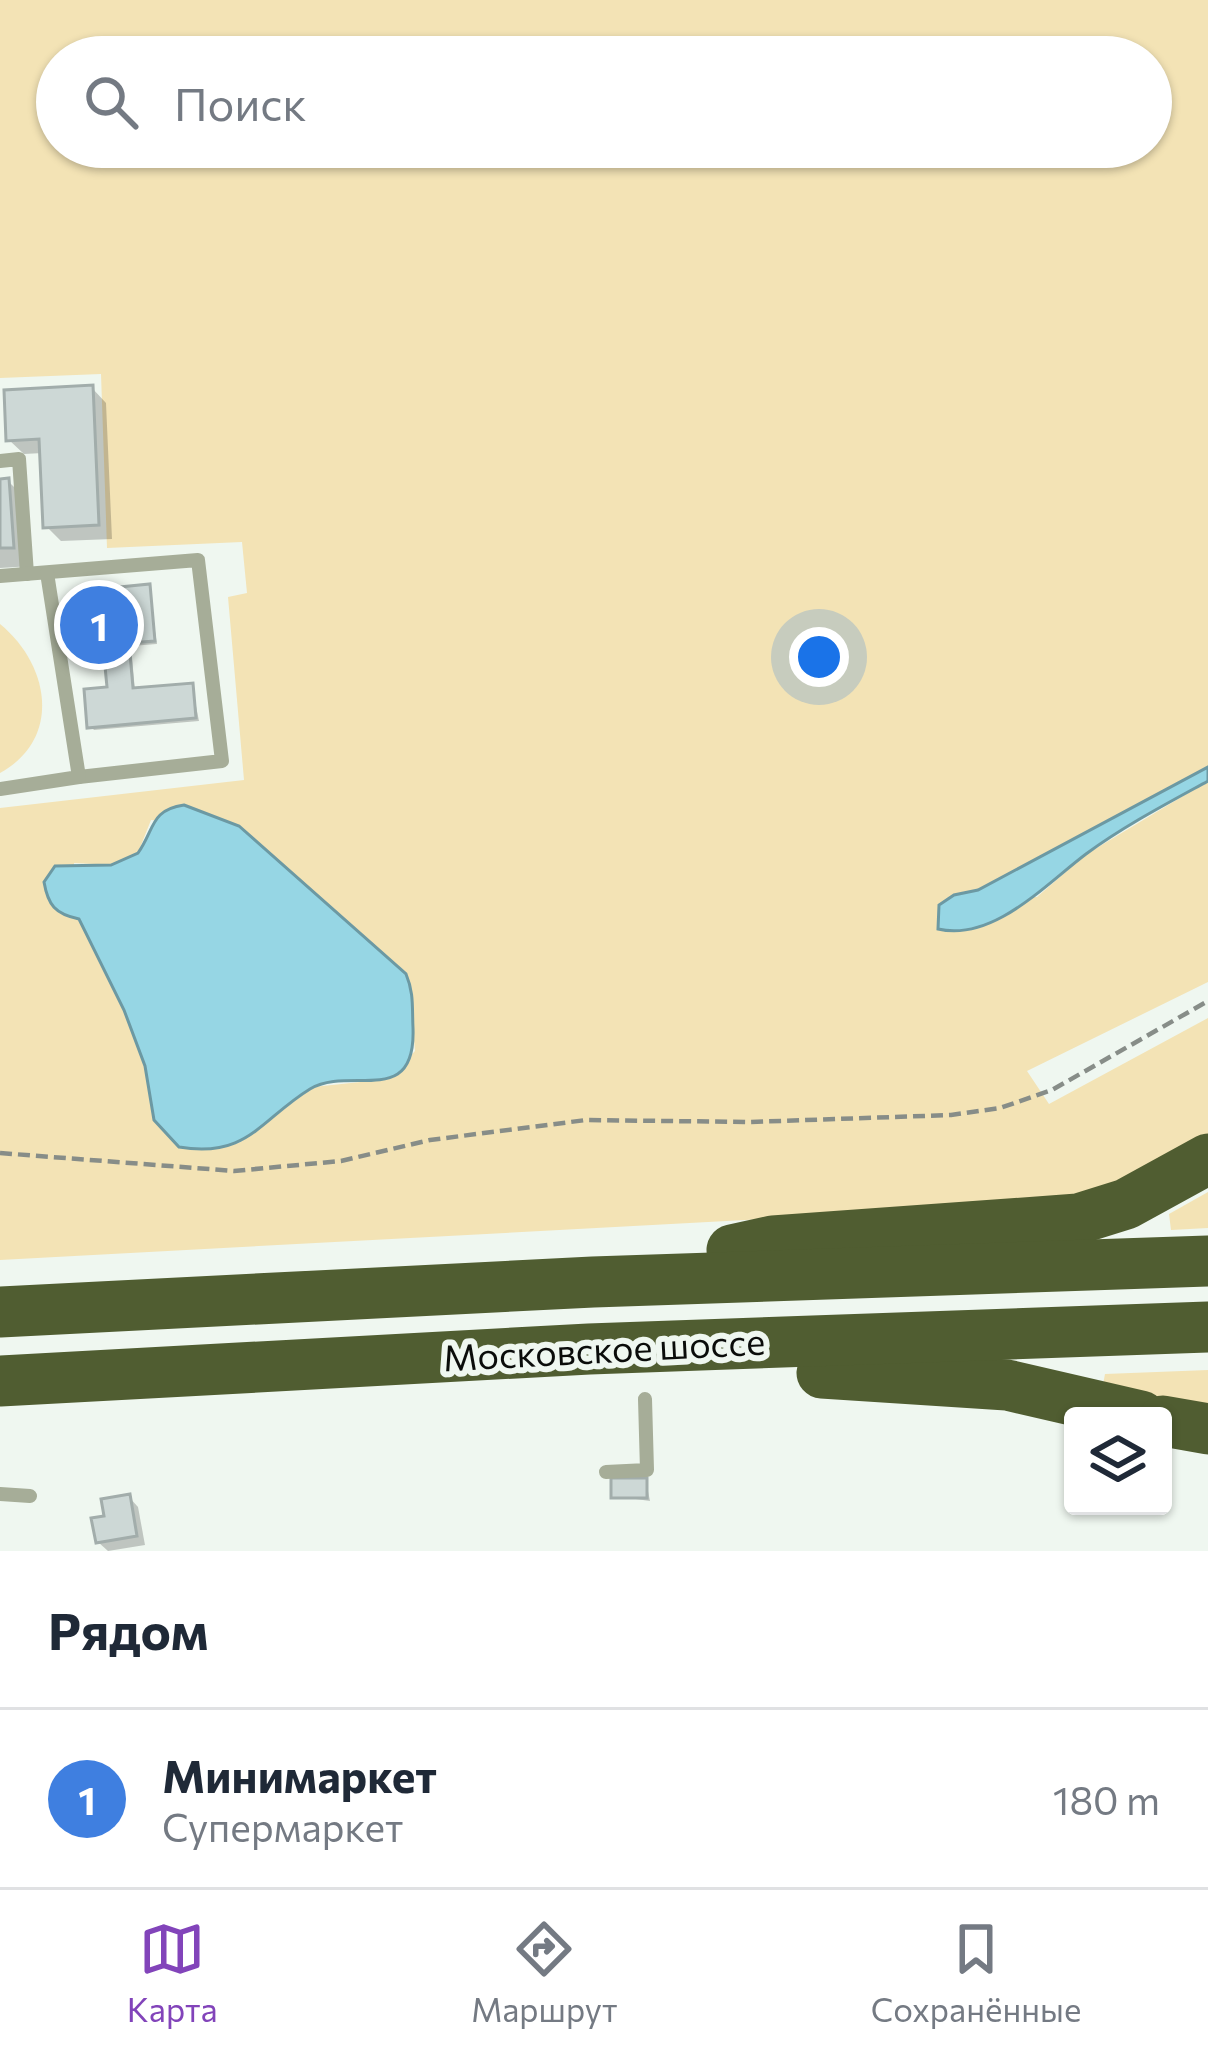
<!DOCTYPE html>
<html lang="ru">
<meta charset="utf-8">
<style>
:root{--surface:#fff;--page:#f2f2f3;--text:#1f2937;--muted:#747a83;--line:#e0e1e3;--accent:#8244ba}
body{margin:0;font-family:Commissioner,sans-serif;background:var(--page);color:var(--text)}
.controls{position:absolute;right:36px;bottom:36px;display:grid;overflow:hidden;border-radius:12px;box-shadow:0 3px 9px #0004}
.controls button{width:108px;height:108px;display:grid;place-items:center;padding:0;border:0;border-bottom:3px solid var(--line);background:var(--surface);color:var(--text);font:60px sans-serif}
.you{position:absolute;left:819px;top:657px;width:42px;height:42px;margin:-30px;border:9px solid #fff;border-radius:50%;background:#1a73e8;box-shadow:0 0 0 18px #1a73e833}
.badge{display:grid;place-items:center;width:78px;height:78px;border-radius:50%;background:var(--accent);color:#fff;font-size:39px;font-weight:700}
.pin{position:absolute;translate:-50% -50%;border:6px solid #fff;box-shadow:0 3px 12px #0006}
.list{margin:0;padding:0;list-style:none}
h2{display:flex;justify-content:space-between;align-items:center;height:156px;margin:0;padding:0 48px;font-size:51px}
h2 small{font-size:39px;font-weight:400;color:var(--muted)}
.list li{display:grid;grid-template-columns:78px 1fr auto;gap:36px;align-items:center;box-sizing:border-box;height:180px;padding:0 48px;border-top:3px solid var(--line)}
.list b{display:block;font-size:45px;white-space:nowrap}
.list p{margin:0;font-size:39px;white-space:nowrap;color:var(--muted)}
.list em{font-size:39px;font-style:normal;color:var(--muted)}
.icon{flex:none;width:66px;height:66px;fill:none;stroke:currentColor;stroke-width:2;stroke-linecap:round;stroke-linejoin:round}
.map{position:relative;flex:none;width:1208px;height:1551px;overflow:hidden}
.search{position:absolute;background:var(--surface);box-shadow:0 3px 9px #0004;left:36px;right:36px;top:36px;height:132px;display:flex;align-items:center;gap:30px;box-sizing:border-box;padding:0 42px;border-radius:66px;color:var(--muted);font-size:45px}
.sheet{height:336px;background:var(--surface)}
nav{display:flex;justify-content:space-around;align-items:center;box-sizing:border-box;height:168px;border-top:3px solid var(--line);background:var(--surface);font-size:33px;color:var(--muted)}
nav a{display:grid;justify-items:center;gap:6px}
nav .on{color:var(--accent)}
.map>svg:first-child{display:block}
.green{fill:#f3e3b5;fill-rule:evenodd}
.water{fill:#96d6e4;stroke:#6c99a3;stroke-width:3}
.shadow{fill:#0003}
.building{fill:#cdd8d6;stroke:#a2adab;stroke-width:3}
.lines{fill:none;stroke-linecap:round;stroke-linejoin:round}
.path{stroke:#878d88;stroke-width:4.5;stroke-dasharray:12 6;stroke-linecap:butt}
.lane{stroke:#a6ad98;stroke-width:14}
.highway{stroke:#505d31;stroke-width:51}
.labels{text-anchor:middle;stroke-width:12;stroke-linejoin:round;paint-order:stroke}
.street-label{font-size:36px;fill:#0a0c0a;stroke:#eff7f0}
</style>
<div class="map">
<svg width="1208" height="1551" viewBox="0 0 1208 1551">
<rect width="100%" height="100%" fill="#eff7f0"/>
<!-- green -->
<g class="green">
<path d="M0 0H1208V767L978 890 954 895 1037 897 1085 855 1208 781V982L1027 1071 1049 1104 1208 1018V1141L1145 1178 1025 1205 0 1260V808L244 780 228 597 247 593 242 542 107 548 101 374 0 378ZM57 57H1151V147H57ZM151 820 239 826 413 1029 415 1051 389 1079 313 1087 239 1143 198 1150 150 1102 145 1066 124 1010 79 919 74 863 111 865 138 853Z"/>
<path d="M0 624C49 664 63 738 0 773Z"/>
<polygon points="1208,1192 1208,1228 1171,1230 1169,1214"/>
<polygon points="1208,1370 1208,1414 1102,1390 1105,1374"/>
</g>
<!-- water -->
<g class="water">
<path d="M1208 767V781C1166 804 1124 826 1086 854 1046 884 993 942 938 929L939 905 954 895 978 890Z"/>
<path d="M184 805 239 826 406 974C414 993 412 1007 413 1028 416 1109 351 1065 310 1089 261 1119 247 1159 179 1147L154 1120 145 1066 124 1010 79 919C55 914 48 905 44 882L55 866 111 865 138 853C155 829 150 810 184 805Z"/>
</g>
<!-- shadow -->
<g class="shadow">
<polygon points="92,388 106,403 112,539 61,541 46,526 43,453 24,454 9,440"/>
<polygon points="8,481 28,501 32,566 0,568 0,482"/>
<polygon points="148,587 157,644 131,646 135,691 192,686 199,721 94,730 90,726 110,690 106,649 87,646"/>
<polygon points="646,1481 650,1501 614,1496"/>
<polygon points="129,1497 138,1507 145,1545 108,1551 98,1542 107,1518"/>
</g>
<!-- building -->
<g class="building">
<polygon points="93,385 99,525 43,528 39,439 6,441 4,390"/>
<polygon points="9,478 14,548 0,548 0,479"/>
<polygon points="150,584 155,641 129,643 133,688 193,683 196,718 87,728 84,689 107,687 103,646 84,648 79,591"/>
<rect x="611" y="1478" width="36" height="20"/>
<polygon points="130,1494 137,1536 96,1543 91,1518 104,1516 101,1499"/>
</g>
<g class="lines">
<!-- path -->
<polyline class="path" points="0,1153 234,1171 341,1161 430,1140 586,1120 749,1122 951,1115 1000,1108 1052,1090 1208,1001"/>
<!-- lane -->
<g class="lane">
<polyline points="0,461 19,459 27,574"/>
<polyline points="0,576 198,560 222,761 79,777"/>
<polyline points="0,789 79,777 47,573"/>
<polyline points="606,1472 647,1470 645,1399"/>
<polyline points="0,1494 30,1496"/>
</g>
<!-- highway -->
<g class="highway">
<polyline points="732,1250 773,1241 1078,1219 1126,1204 1208,1159"/>
<polyline points="0,1312 593,1282 1208,1261"/>
<polyline points="822,1373 1007,1385 1141,1416"/>
<polyline points="0,1381 589,1349 1208,1327"/>
<polyline points="1163,1421 1208,1429"/>
</g>
</g>
<g class="labels">
<!-- street labels -->
<g class="street-label">
<text transform="translate(604 1350) rotate(-3)" y="13">Московское шоссе</text>
</g>
</g>
</svg>
<div class="controls">
<button><svg class="icon" aria-label="layers" viewBox="0 0 24 24"><path d="M12 4l9 5-9 5-9-5zM3 14l9 5 9-5"/></svg></button>
</div>
<div class="you"></div>
<div class="pin badge" style="left:99px;top:625px;background:#3f7fe0">1</div>
<div class="search"><svg class="icon" aria-label="search" viewBox="0 0 24 24"><circle cx="10" cy="10" r="6"/><path d="M15 15l6 6"/></svg>Поиск</div>
</div>
<section class="sheet">
<h2>Рядом<small></small></h2>
<ul class="list">
<li><span class="badge" style="background:#3f7fe0">1</span><div><b>Минимаркет</b><p>Супермаркет</p></div><em>180 m</em></li>
</ul>
</section>
<nav>
<a class="on"><svg class="icon" aria-label="map" viewBox="0 0 24 24"><path d="M3 6l6-2 6 2 6-2v14l-6 2-6-2-6 2zM9 4v14M15 6v14"/></svg>Карта</a>
<a><svg class="icon" aria-label="directions" viewBox="0 0 24 24"><path d="M12 3l9 9-9 9-9-9zM9 14v-3h6M13 9l2 2-2 2"/></svg>Маршрут</a>
<a><svg class="icon" aria-label="saved" viewBox="0 0 24 24"><path d="M7 4h10v16l-5-4-5 4z"/></svg>Сохранённые</a>
</nav>
